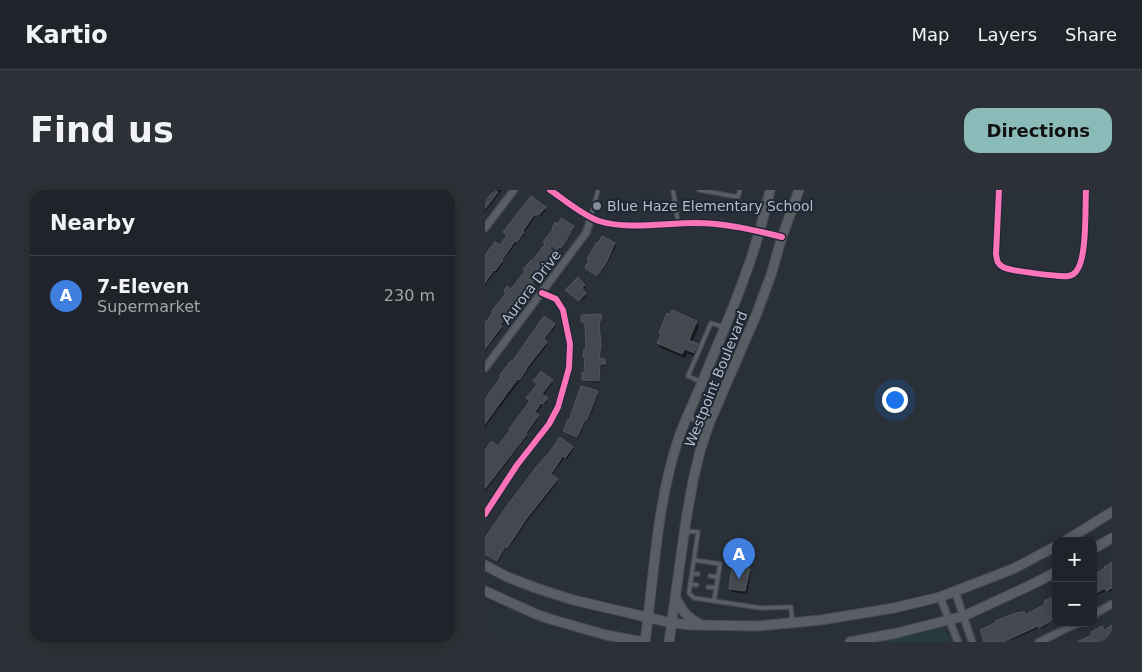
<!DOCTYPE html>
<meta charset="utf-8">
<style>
:root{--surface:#20242a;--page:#2d3036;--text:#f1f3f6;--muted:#a2a4a8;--line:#3d4147;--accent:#8bbbb9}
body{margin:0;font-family:"DejaVu Sans",sans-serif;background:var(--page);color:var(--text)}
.controls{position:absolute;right:15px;bottom:15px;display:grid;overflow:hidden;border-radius:10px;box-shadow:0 2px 12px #0003}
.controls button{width:45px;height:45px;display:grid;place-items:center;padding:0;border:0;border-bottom:1px solid var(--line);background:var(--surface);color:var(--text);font:25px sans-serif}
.you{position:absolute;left:409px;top:209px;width:18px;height:18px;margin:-12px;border:4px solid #fff;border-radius:50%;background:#1a73e8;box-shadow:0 0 0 8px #1a73e833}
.badge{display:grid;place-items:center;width:32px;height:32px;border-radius:50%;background:var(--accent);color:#fff;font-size:16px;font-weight:700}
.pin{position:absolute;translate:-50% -41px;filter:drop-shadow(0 1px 2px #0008)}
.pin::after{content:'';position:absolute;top:26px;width:18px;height:15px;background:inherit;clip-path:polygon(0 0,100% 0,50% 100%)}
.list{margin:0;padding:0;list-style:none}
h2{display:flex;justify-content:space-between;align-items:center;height:65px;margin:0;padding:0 20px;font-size:21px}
h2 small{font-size:16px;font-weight:400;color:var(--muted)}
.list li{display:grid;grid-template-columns:32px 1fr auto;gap:15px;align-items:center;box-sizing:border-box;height:80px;padding:0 20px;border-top:1px solid var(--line)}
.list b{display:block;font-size:19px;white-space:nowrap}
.list p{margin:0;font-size:16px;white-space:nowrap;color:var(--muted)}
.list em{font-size:16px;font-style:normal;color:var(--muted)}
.map{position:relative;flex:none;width:627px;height:452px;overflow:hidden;border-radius:15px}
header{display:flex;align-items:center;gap:30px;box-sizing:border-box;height:70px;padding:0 25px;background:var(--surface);border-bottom:1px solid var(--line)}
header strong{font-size:24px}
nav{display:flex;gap:28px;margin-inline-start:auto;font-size:18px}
.intro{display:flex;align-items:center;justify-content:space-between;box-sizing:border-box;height:120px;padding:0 30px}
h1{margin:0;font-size:35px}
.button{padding:12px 22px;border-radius:15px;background:var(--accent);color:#111;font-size:18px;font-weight:700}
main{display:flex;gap:30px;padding:0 30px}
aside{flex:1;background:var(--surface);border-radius:15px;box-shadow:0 2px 12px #0003}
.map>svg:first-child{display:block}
.green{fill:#273a3e}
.shadow{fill:#0007}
.building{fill:#444950;stroke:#52575f}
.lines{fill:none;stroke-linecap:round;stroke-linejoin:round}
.service-casing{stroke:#484c53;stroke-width:5.5}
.minor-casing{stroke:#484c53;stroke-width:9}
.secondary-casing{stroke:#484c53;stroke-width:11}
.service{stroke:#5a5e66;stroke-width:3}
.minor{stroke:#5a5e66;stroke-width:6}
.secondary{stroke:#595d64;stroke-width:9}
.cycleway-casing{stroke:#1d2633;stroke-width:9}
.cycleway{stroke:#fb73b8;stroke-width:6}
.poi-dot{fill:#848b96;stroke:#1d2633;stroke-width:2}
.labels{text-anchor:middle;stroke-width:4;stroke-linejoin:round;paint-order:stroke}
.poi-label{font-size:14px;fill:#b4bcc9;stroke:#1d2633;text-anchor:start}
.street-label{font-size:14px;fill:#b4bcc9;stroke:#1d2633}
</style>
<header>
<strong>Kartio</strong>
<nav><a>Map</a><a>Layers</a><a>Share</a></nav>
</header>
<div class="intro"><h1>Find us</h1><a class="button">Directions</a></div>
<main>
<aside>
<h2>Nearby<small></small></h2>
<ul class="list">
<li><span class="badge" style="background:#3f7fe0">A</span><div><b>7-Eleven</b><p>Supermarket</p></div><em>230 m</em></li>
</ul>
</aside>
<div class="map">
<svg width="627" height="452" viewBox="0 0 627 452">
<rect width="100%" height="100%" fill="#2a3038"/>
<!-- green -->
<polygon class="green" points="459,438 467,452 391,452"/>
<!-- shadow -->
<g class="shadow">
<polygon points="0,0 17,0 0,22"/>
<polygon points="46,8 61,20 56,26 54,25 52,27 51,26 39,43 40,44 33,53 32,52 17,72 18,73 12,82 10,82 0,96 0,67 15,57 23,46 19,42"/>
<polygon points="88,37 89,38 77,59 75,58 73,61 68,57 65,61 70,66 69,67 70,69 57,87 55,86 48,95 49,97 26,127 24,126 16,137 17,139 0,161 0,136 48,73"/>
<polygon points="130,54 131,56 121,75 113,87 103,81 101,77 105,72 103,69"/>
<polygon points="100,95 101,97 97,101 101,106 96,111 83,102"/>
<polygon points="115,125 117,132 114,132 116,159 114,169 119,170 120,176 116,175 114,193 99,191 98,190 100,184 101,168 100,166 102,161 102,136 98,132"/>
<polygon points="211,132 214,137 207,152 212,155 215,159 212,167 202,163 200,168 176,158 173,153 177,146 175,143"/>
<polygon points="69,135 70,137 59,151 62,155 0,237 0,211"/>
<polygon points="67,191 68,193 58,206 63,211 59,215 58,214 51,224 54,228 41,245 42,246 0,302 0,256 3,258 13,258 46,212 42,208"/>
<polygon points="112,202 113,204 109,216 103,231 101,231 93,248 80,242 79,240"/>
<polygon points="87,258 88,260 82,269 80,267 66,286 73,292 43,330 23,359 21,358 13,372 2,365 0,364 0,351 53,277"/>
<polygon points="627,373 627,400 624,402 622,400 609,407 610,410 608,411 608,387"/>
<polygon points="264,380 266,383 262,404 247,402 245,399"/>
<polygon points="571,407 571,430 562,434 563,435 556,439 555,437 539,445 520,452 500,452 540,426 562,414"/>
</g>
<!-- building -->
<g class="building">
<polygon points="0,0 10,0 13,2 0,19"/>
<polygon points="46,6 61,17 54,25 52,24 51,26 49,25 38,41 39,42 32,52 30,51 17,70 18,70 10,81 9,80 0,93 0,65 10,52 15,55 22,45 18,42"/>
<polygon points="76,28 89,36 79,54 76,58 74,57 72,60 67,56 65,58 70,63 68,65 70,67 55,86 54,85 47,93 49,94 25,126 23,125 15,135 17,136 0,159 0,133 8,123 6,122 21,103 19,101 22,96 26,99 40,81 38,80 46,70 47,71 60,54 58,52 68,39 67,38 70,32 73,34"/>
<polygon points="117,46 130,53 121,73 112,86 101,79 101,78 100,77 104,70 102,69 112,52 113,53"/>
<polygon points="93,87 100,95 97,98 101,103 95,110 92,110 80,100"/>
<polygon points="187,120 212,131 204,150 213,154 209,163 200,159 197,164 172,153 176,144 174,143 182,123 185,124"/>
<polygon points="116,124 116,131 114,131 116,156 114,168 120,169 120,174 115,174 114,191 97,190 97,182 99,183 100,167 98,167 99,159 101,159 100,134 99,134 99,132 96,132 96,125"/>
<polygon points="59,126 70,134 59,149 62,152 41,179 42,179 34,190 33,189 23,202 0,234 0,209 16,187 14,186 24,173 29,169"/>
<polygon points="56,181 68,190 57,204 63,208 58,214 56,213 50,222 54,225 41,243 42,244 0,299 0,260 6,251 13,256 25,240 24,239 45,211 41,208 52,194 48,191"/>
<polygon points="96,196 113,201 102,230 100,230 92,247 78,241 83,229 84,230"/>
<polygon points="75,247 88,257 80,268 78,266 66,284 73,289 42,328 22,358 20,357 12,371 0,364 0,348 19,320 52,276 64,263"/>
<polygon points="627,372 627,398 621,401 620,398 608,405 608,385 620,378 619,377"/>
<polygon points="247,376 265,379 260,401 244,399"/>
<polygon points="571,406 571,428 554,438 553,436 518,452 499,452 495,440 510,433 510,431 534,422 535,423 539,421 540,425 560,414 559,411"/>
<polygon points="627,435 627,452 592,452 607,445 606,442 617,436 619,440"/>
</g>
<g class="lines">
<!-- service casing -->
<g class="service-casing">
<g id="service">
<polyline points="188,0 193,33"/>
<polyline points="214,0 253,7 255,0"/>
<polyline points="106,27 113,0"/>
<polyline points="216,192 203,186 226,133 238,137"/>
<polyline points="200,341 213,342 204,403 209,408 276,418 306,417 307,430"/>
<polyline points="209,370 235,374 229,411"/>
<polyline points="207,384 213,384"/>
<polyline points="225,386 233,387"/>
<polyline points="205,394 212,395"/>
<polyline points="223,397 231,398"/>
</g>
</g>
<!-- minor casing -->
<g class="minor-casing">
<g id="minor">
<path d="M65 0C80 10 97 25 114 31 142 40 180 33 210 33 240 33 269 40 297 47"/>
<path d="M514 0 511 64C512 70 512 74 518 77 524 81 575 87 583 86 586 86 591 83 592 80 602 67 600 18 601 0"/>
<polyline points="0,38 29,0"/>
<polyline points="0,178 101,43 106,28"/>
<polyline points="203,226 224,234"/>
<polyline points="0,324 32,275 64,234 73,217 84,178 85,154 78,120 71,109 57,103"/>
<polyline points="470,401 487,452"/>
<polyline points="455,407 473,452"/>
<polyline points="608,425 627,414"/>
<polyline points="554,452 593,433"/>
</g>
</g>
<!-- secondary casing -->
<g class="secondary-casing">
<g id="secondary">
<polyline points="580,351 627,322"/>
<polyline points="608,359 627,348"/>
<polyline points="0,375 22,387 51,398 88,410 187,433 207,435 273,436 336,430 409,418 455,407 528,379 571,356"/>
<polyline points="0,401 53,425 65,429 121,445 158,452"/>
<path d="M191 408C196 420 203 429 215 434"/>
<path d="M160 452C169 385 172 313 193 250 200 229 210 210 218 190 244 128 271 66 285 0"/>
<polyline points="184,452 201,330 208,291 215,261 224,234 272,123 286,85 297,47 314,0"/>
<polyline points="365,452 412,443 479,426 548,394 571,382"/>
</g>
</g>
<!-- service -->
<use href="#service" class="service"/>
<!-- minor -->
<use href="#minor" class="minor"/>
<!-- secondary -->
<use href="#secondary" class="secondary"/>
<!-- cycleway casing -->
<g class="cycleway-casing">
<g id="cycleway">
<path d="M65 0C80 10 97 25 114 31 142 40 180 33 210 33 240 33 269 40 297 47"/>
<path d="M514 0 511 64C512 70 512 74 518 77 524 81 575 87 583 86 586 86 591 83 592 80 602 67 600 18 601 0"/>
<polyline points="0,324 32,275 64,234 73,217 84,178 85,154 78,120 71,109 57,103"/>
</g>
</g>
<!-- cycleway -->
<use href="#cycleway" class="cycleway"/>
</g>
<!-- markers -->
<circle class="poi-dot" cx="112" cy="16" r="5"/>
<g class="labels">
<!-- poi labels -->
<g class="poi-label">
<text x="122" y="21">Blue Haze Elementary School</text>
</g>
<!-- street labels -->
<g class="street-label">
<text transform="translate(46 97) rotate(-53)" y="5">Aurora Drive</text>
<text transform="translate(231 189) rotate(-68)" y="5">Westpoint Boulevard</text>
</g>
</g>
</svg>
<div class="controls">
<button>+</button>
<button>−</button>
</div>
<div class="you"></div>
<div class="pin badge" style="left:254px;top:389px;background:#3f7fe0">A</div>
</div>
</main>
